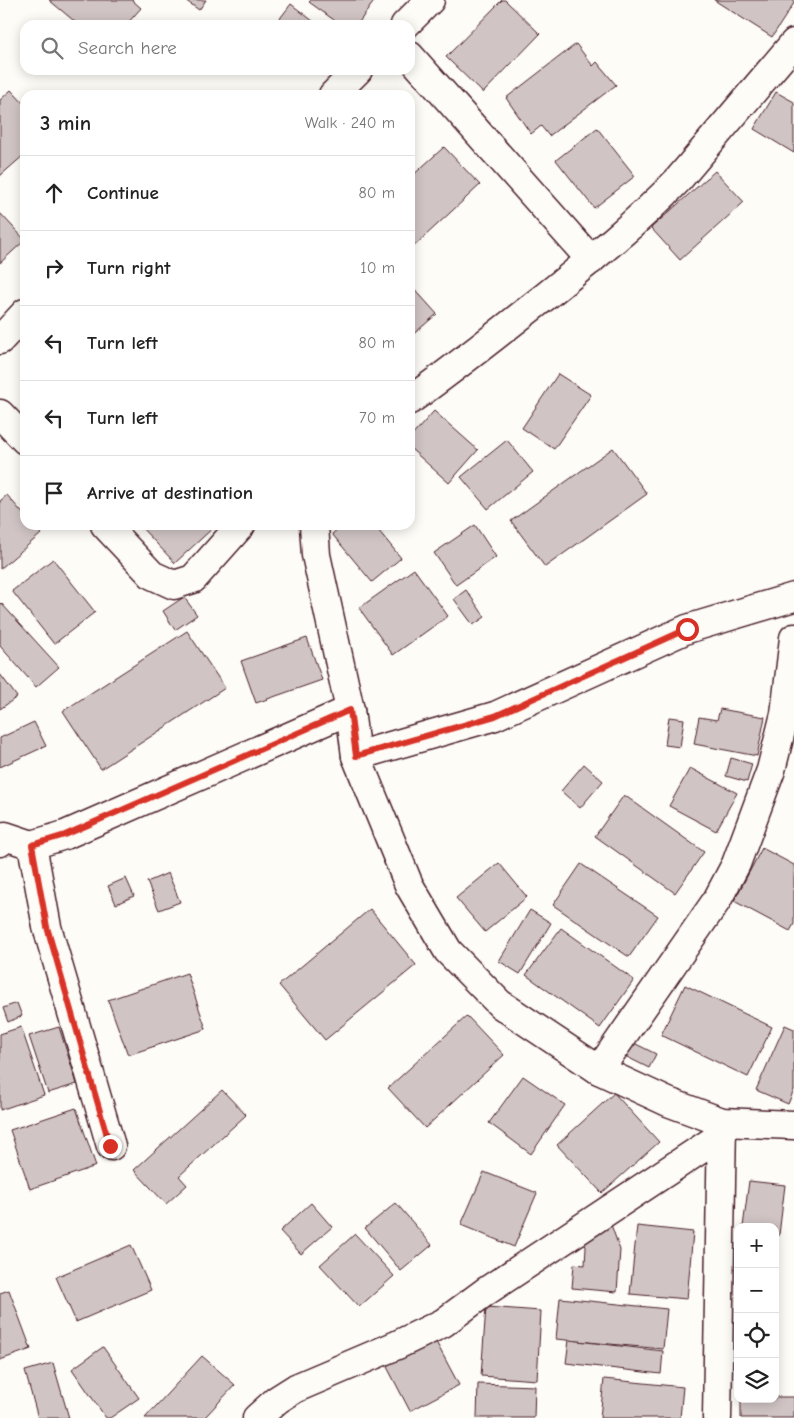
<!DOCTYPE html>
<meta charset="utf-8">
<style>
:root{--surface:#fff;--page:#f2f2f2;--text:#222;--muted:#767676;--line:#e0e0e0}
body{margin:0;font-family:"Comic Neue",sans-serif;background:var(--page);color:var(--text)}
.controls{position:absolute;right:15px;bottom:15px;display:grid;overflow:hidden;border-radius:10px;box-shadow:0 2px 12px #0003}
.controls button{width:45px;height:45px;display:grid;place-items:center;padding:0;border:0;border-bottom:1px solid var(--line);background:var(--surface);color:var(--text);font:25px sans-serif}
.stop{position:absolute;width:15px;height:15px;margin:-11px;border:4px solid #d93025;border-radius:50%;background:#fff}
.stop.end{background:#d93025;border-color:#fff;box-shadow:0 1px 5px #0008}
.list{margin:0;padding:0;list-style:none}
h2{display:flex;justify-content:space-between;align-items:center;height:65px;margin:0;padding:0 20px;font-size:21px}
h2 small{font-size:16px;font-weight:400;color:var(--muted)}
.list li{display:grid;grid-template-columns:32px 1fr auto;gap:15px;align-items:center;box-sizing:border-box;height:75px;padding:0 20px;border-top:1px solid var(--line)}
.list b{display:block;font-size:19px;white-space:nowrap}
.list em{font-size:16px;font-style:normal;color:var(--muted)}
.icon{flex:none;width:28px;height:28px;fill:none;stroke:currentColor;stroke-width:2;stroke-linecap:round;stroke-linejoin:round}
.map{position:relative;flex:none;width:794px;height:1418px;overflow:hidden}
.search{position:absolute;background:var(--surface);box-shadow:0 2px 12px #0003;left:20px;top:20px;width:395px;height:55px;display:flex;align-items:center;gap:12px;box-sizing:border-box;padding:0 18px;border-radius:15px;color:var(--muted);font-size:19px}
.panel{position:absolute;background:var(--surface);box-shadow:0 2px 12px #0003;left:20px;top:90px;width:395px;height:440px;border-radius:15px}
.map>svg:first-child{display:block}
.building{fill:#d0c5c4;stroke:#4a1f2b}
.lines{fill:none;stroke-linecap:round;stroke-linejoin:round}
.minor-casing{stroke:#4a1f2b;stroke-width:31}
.minor{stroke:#fdfcf7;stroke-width:28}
.route{stroke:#d93025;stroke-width:6}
</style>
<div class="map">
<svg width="794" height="1418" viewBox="0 0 794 1418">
<rect width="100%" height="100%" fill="#fdfcf7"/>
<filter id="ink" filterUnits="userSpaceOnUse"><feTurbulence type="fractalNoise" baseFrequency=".02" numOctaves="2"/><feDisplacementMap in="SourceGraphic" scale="10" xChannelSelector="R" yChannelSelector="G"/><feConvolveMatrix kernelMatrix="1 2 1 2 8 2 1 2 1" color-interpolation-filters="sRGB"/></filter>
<g filter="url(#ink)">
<!-- building -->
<g class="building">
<polygon points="49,0 132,0 141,8 126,25 79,25"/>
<polygon points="185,0 206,0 199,10"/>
<polygon points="311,0 375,0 357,25 341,25 309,2"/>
<polygon points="502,0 505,0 540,34 483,93 446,57"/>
<polygon points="714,0 794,0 794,3 772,37"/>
<polygon points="291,4 318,25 275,25"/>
<polygon points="576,44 593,66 597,62 616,85 549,136 541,126 531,134 506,98"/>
<polygon points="11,90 25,105 25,154 0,176 0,100"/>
<polygon points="776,92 794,102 794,153 754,129"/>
<polygon points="597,128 635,176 594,208 556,160"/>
<polygon points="444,147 480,185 410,250 410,178"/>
<polygon points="715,171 744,202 680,260 651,228"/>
<polygon points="0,213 25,240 0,263"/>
<polygon points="410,284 437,314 410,337"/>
<polygon points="558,374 591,395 554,449 522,428"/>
<polygon points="434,411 478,450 449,483 410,448 410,438"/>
<polygon points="507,440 533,472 488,509 461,477"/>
<polygon points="613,448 647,494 545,567 511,521"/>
<polygon points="7,495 25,516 25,525 33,525 41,534 0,569 0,501"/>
<polygon points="139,525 216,525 175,563"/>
<polygon points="343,525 374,525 401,558 372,582 332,534"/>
<polygon points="475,525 496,557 456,585 434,553"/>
<polygon points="53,559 95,612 54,644 12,591"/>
<polygon points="414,569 448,616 393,655 359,608"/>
<polygon points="466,590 485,617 473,625 454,599"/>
<polygon points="184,597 197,615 175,630 163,611"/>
<polygon points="1,603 59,667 36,687 0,646 0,604"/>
<polygon points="187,631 225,688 101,769 63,711"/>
<polygon points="307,638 322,680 256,703 241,661"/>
<polygon points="0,674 17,697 0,709"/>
<polygon points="720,709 765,717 757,756 694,744 699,717 717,720"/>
<polygon points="669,717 684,719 680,747 665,745"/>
<polygon points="34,722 46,746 0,767 0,738"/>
<polygon points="731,758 752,764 747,782 726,776"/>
<polygon points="584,764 603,781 580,808 561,791"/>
<polygon points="690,768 737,793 716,831 669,806"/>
<polygon points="624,795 704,852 675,893 595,836"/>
<polygon points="762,848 794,865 794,924 790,931 734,901"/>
<polygon points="499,863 527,897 485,932 456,898"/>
<polygon points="581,864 658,916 629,957 553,905"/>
<polygon points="168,873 180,902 159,910 147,882"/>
<polygon points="126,878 134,896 116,904 108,886"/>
<polygon points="370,909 416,965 325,1040 279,985"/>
<polygon points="530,910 551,923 520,974 499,961"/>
<polygon points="561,928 634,980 600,1028 526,975"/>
<polygon points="187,973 206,1029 128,1055 108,1000"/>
<polygon points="685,985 772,1027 748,1077 661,1035"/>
<polygon points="17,1003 22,1016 8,1022 3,1008"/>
<polygon points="467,1016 504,1055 425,1128 388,1088"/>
<polygon points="785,1025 794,1029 794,1090 788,1104 756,1090"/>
<polygon points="21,1027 44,1095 0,1110 0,1034"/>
<polygon points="59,1027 77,1084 48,1093 29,1036"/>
<polygon points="632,1042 656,1054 649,1068 625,1056"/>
<polygon points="523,1076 565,1105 531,1154 489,1123"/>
<polygon points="222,1090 246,1115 179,1176 187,1185 166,1204 134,1170"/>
<polygon points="614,1093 659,1142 602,1193 557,1145"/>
<polygon points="76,1108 96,1166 30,1189 10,1130"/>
<polygon points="484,1172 537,1193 514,1247 461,1225"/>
<polygon points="749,1181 785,1185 779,1235 775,1235 775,1227 743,1227"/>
<polygon points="311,1203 332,1227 301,1254 280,1231"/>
<polygon points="396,1203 432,1245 401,1271 365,1228"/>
<polygon points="608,1216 620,1250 617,1292 572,1288 574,1264 585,1265 586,1247 582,1234"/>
<polygon points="637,1226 693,1232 687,1299 630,1294"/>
<polygon points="355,1234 394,1276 359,1307 320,1265"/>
<polygon points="131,1245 151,1290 76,1322 56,1277"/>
<polygon points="9,1290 31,1349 0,1360 0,1293"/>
<polygon points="560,1298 667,1309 663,1349 556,1339"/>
<polygon points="486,1307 541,1311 537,1380 481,1376"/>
<polygon points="435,1340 459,1385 410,1411 386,1365"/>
<polygon points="569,1340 663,1351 661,1374 566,1363"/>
<polygon points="103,1347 139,1398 110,1418 106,1418 72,1369"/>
<polygon points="202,1356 235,1385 204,1418 145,1418"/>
<polygon points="53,1363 69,1418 38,1418 25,1371"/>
<polygon points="604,1379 683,1387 680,1418 600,1418"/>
<polygon points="478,1384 535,1386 534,1418 477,1418"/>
<polygon points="775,1397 794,1397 794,1418 741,1418 741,1399 775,1399"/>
</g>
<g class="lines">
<!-- minor casing -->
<g class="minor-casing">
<g id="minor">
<polyline points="405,25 430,0"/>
<polyline points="410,56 591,260"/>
<polyline points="333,95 358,70"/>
<polyline points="0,340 25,313"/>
<path d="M410 400C457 367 501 331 546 296 592 259 638 222 678 180L794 43"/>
<polyline points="0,414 25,440"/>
<polyline points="105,525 152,575 174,585 193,579 241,525"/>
<polyline points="314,525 316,555 350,710 356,756 409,885 448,951 500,1004 599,1070 668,1102 722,1122 794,1125"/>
<polyline points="356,756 495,716 687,629 794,597"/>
<polyline points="0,842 5,836 32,845 65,835 350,710"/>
<polyline points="32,845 47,927 111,1146"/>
<polyline points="599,1070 717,900 736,864 771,770 785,714 794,638"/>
<polyline points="257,1418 277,1400 296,1388 397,1345 443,1323 485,1292 722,1135"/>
<polyline points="717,1418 722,1122"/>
</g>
</g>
<!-- minor -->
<use href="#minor" class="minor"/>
</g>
</g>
<g class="lines" filter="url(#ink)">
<!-- route -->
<polyline class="route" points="110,1146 47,927 32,845 65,835 350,710 356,756 495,716 687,629"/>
</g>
</svg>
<div class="controls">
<button>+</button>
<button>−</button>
<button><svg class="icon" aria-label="locate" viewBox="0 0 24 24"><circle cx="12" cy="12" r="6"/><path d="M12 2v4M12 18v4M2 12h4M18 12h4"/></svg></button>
<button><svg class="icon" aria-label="layers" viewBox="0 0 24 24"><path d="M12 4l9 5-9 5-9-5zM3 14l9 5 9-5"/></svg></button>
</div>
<div class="stop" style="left:687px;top:629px"></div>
<div class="stop end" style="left:110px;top:1146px"></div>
<div class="search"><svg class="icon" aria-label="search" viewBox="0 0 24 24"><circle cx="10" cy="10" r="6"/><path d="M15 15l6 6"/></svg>Search here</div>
<section class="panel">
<h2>3 min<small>Walk · 240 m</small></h2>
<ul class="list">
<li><svg class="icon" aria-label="ahead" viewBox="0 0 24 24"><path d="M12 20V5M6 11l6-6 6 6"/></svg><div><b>Continue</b></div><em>80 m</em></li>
<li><svg class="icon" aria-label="right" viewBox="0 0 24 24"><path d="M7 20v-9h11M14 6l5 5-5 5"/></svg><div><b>Turn right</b></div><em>10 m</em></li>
<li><svg class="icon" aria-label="left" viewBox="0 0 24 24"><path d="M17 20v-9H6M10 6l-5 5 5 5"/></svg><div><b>Turn left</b></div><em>80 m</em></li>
<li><svg class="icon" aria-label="left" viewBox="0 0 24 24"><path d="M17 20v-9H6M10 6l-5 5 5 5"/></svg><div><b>Turn left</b></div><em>70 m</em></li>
<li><svg class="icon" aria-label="arrive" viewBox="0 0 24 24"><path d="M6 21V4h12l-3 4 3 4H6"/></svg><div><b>Arrive at destination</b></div></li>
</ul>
</section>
</div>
